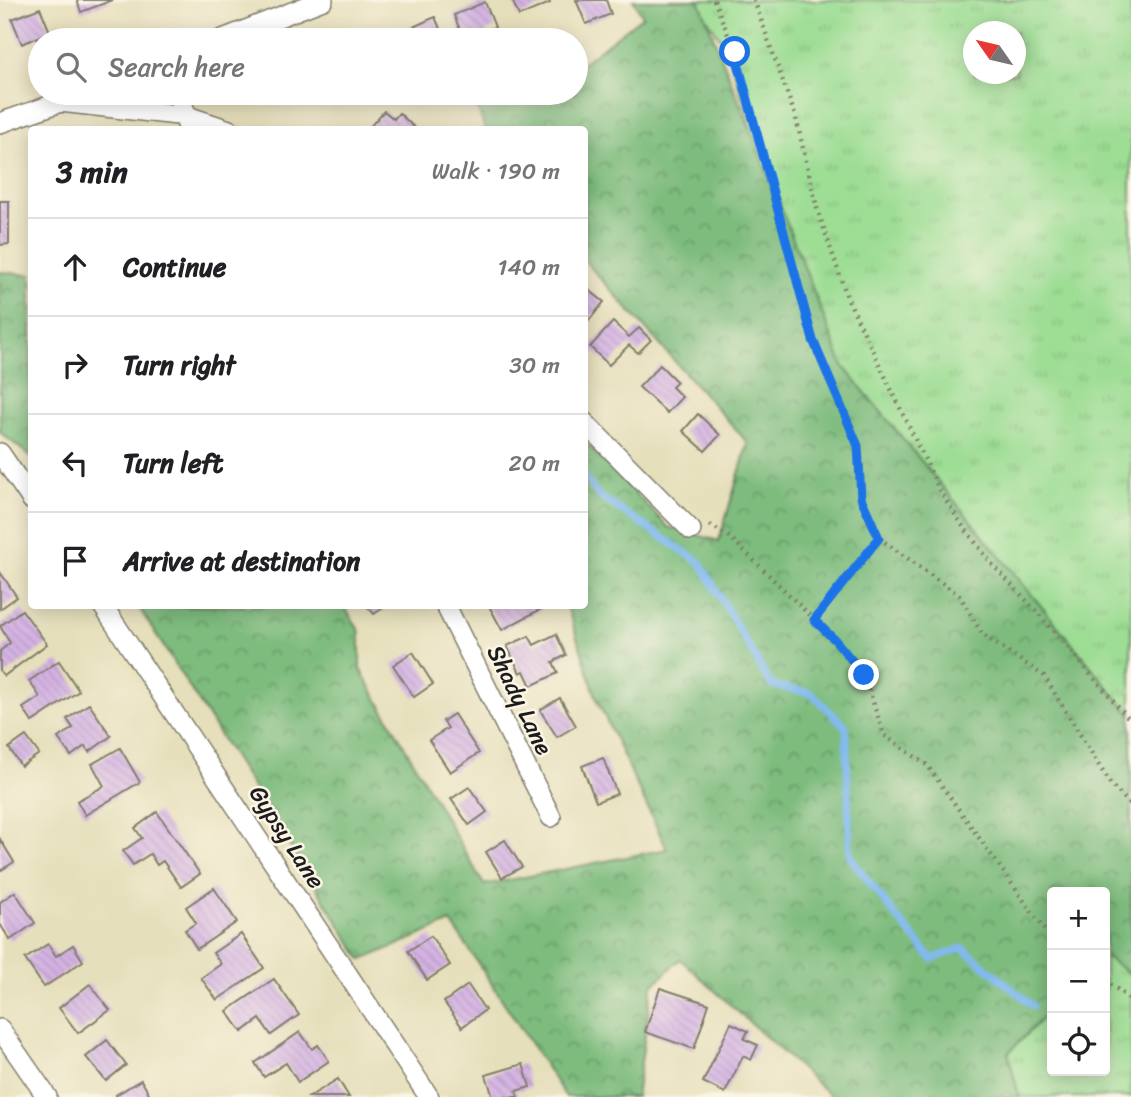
<!DOCTYPE html>
<meta charset="utf-8">
<style>
:root{--surface:#fff;--page:#f2f2f2;--text:#202124;--muted:#757577;--line:#e0e0e0}
body{margin:0;font-family:Sriracha,sans-serif;background:var(--page);color:var(--text)}
.controls{position:absolute;right:21px;bottom:21px;display:grid;overflow:hidden;border-radius:7px;box-shadow:0 4px 18px #0003}
.controls button{width:63px;height:63px;display:grid;place-items:center;padding:0;border:0;border-bottom:2px solid var(--line);background:var(--surface);color:var(--text);font:35px sans-serif}
.compass{position:absolute;left:963px;top:21px;width:63px;height:63px;border-radius:50%;background:var(--surface);box-shadow:0 4px 18px #0003;rotate:304deg}
.stop{position:absolute;width:21px;height:21px;margin:-16px;border:5px solid #1a73e8;border-radius:50%;background:#fff}
.stop.end{background:#1a73e8;border-color:#fff;box-shadow:0 2px 7px #0008}
.list{margin:0;padding:0;list-style:none}
h2{display:flex;justify-content:space-between;align-items:center;height:91px;margin:0;padding:0 28px;font-size:30px}
h2 small{font-size:23px;font-weight:400;color:var(--muted)}
.list li{display:grid;grid-template-columns:46px 1fr auto;gap:21px;align-items:center;box-sizing:border-box;height:98px;padding:0 28px;border-top:2px solid var(--line)}
.list b{display:block;font-size:26px;white-space:nowrap}
.list em{font-size:23px;font-style:normal;color:var(--muted)}
.icon{flex:none;width:38px;height:38px;fill:none;stroke:currentColor;stroke-width:2;stroke-linecap:round;stroke-linejoin:round}
.map{position:relative;flex:none;width:1131px;height:1097px;overflow:hidden}
.search{position:absolute;background:var(--surface);box-shadow:0 4px 18px #0003;left:28px;top:28px;width:560px;height:77px;display:flex;align-items:center;gap:18px;box-sizing:border-box;padding:0 24px;border-radius:38px;color:var(--muted);font-size:26px}
.panel{position:absolute;background:var(--surface);box-shadow:0 4px 18px #0003;left:28px;top:126px;width:560px;height:483px;border-radius:7px}
.map>svg:first-child{display:block}
.grass{fill:url(#grass-tufts);stroke:#5c7c58;stroke-width:2;fill-rule:evenodd}
.forest{fill:url(#forest-crowns);stroke:#4d6c4d;stroke-width:2}
.lines{fill:none;stroke-linecap:round;stroke-linejoin:round}
.stream{stroke:#81b9f1;stroke-width:7}
.building{fill:url(#building-back-hatch)}
.minor-casing{stroke:#817e6c;stroke-width:22}
.path{stroke:#817e6c;stroke-width:4.5;stroke-dasharray:2 5;stroke-linecap:butt}
.minor{stroke:#fff;stroke-width:19}
.route{stroke:#1a73e8;stroke-width:9}
.labels{text-anchor:middle;stroke-width:5;stroke-linejoin:round;paint-order:stroke}
.street-label{font-size:24px;fill:#1c1c1c;stroke:#fcf5e5}
</style>
<div class="map">
<svg width="1131" height="1097" viewBox="0 0 1131 1097">
<defs>
<pattern id="grass-tufts" width="24" height="20" patternUnits="userSpaceOnUse" patternTransform="scale(1.75)"><rect width="24" height="20" fill="#9ddd94"/><path d="M3 7l-1-3M5 7V3M7 7l1-3M15 17l-1-3M17 17v-4M19 17l1-3" fill="none" stroke="#87bd7f"/></pattern>
<pattern id="forest-crowns" width="20" height="18" patternUnits="userSpaceOnUse" patternTransform="scale(1.75)"><rect width="20" height="18" fill="#7ebc7e"/><path d="M2 6a3 3 0 1 1 6 0M12 15a3 3 0 1 1 6 0" fill="none" stroke="#669866"/></pattern>
<pattern id="building-back-hatch" width="6" height="6" patternUnits="userSpaceOnUse" patternTransform="scale(1.75)"><rect width="6" height="6" fill="#d4b2e3"/><path d="M-1 5l2 2M0 0l6 6M5-1l2 2" fill="none" stroke="#b598c2"/></pattern>
</defs>
<rect width="100%" height="100%" fill="#fcf5e5"/>
<filter id="ink" filterUnits="userSpaceOnUse"><feTurbulence type="fractalNoise" baseFrequency=".0143" numOctaves="2"/><feDisplacementMap in="SourceGraphic" scale="14" xChannelSelector="R" yChannelSelector="G"/><feConvolveMatrix kernelMatrix="1 2 1 2 8 2 1 2 1" color-interpolation-filters="sRGB"/></filter>
<filter id="wash" filterUnits="userSpaceOnUse"><feTurbulence type="fractalNoise" baseFrequency=".00686" numOctaves="4" result="noise"/><feDisplacementMap in="SourceGraphic" scale="28" xChannelSelector="R" yChannelSelector="G"/><feGaussianBlur stdDeviation="1.57" result="paint"/><feColorMatrix in="noise" values="0 0 0 0 0 0 0 0 0 0 0 0 0 0 0 0 0 1.4 0 .05"/><feComposite in="paint" operator="in"/></filter>
<g filter="url(#wash)">
<rect width="100%" height="100%" fill="#e6dfbb"/>
<!-- grass -->
<g class="grass">
<path d="M695 0H1131V780L835 404 727 49ZM974 32H1016V74H974Z"/>
<polygon points="1105,956 1131,975 1131,1097 1019,1097 1008,1053 1052,1008 1052,1071 1105,1071"/>
</g>
<!-- forest -->
<g class="forest">
<polygon points="633,0 699,0 843,366 1131,715 1131,975 1105,956 1105,892 1052,892 1052,1008 1008,1053 1019,1097 832,1097 680,959 652,986 636,1097 566,1097 451,922 362,960 138,606 344,606 360,632 360,669 484,885 667,849 597,700 567,606 584,606 585,442 668,527 719,541 748,443 585,261 584,130 485,129 472,93 576,93 576,64 585,61 643,16"/>
<polygon points="0,272 31,275 31,457 0,432"/>
</g>
<g class="lines">
<!-- stream -->
<polyline class="stream" points="584,476 599,496 700,562 771,685 811,693 846,727 850,857 890,909 932,959 963,948 1033,1006"/>
</g>
<g id="blocks">
<!-- building -->
<g class="building">
<polygon points="77,0 113,0 81,12"/>
<polygon points="512,0 549,0 550,3 519,16"/>
<polygon points="576,0 606,0 611,14 586,24"/>
<polygon points="485,2 495,27 486,31 490,40 464,40 454,15"/>
<polygon points="40,8 50,32 22,44 12,19"/>
<polygon points="435,17 445,40 408,40 404,31"/>
<polygon points="384,111 394,119 399,113 417,130 367,130"/>
<polygon points="0,201 9,201 9,244 0,245"/>
<polygon points="584,286 604,302 587,323 584,320"/>
<polygon points="613,322 629,337 639,328 651,340 638,353 629,345 609,365 590,347"/>
<polygon points="660,365 677,382 672,387 682,397 667,413 639,387"/>
<polygon points="698,414 720,435 705,451 683,431"/>
<polygon points="0,572 17,597 0,609"/>
<polygon points="367,606 386,606 374,614"/>
<polygon points="489,606 541,606 543,608 502,630"/>
<polygon points="22,610 47,644 4,676 0,671 0,651 10,643 0,626"/>
<polygon points="556,634 566,655 553,662 558,673 531,686 524,671 520,673 507,646 529,636 534,645"/>
<polygon points="413,652 433,684 414,697 393,665"/>
<polygon points="59,661 79,691 32,722 23,708 40,697 29,681"/>
<polygon points="560,698 576,726 557,737 540,710"/>
<polygon points="89,704 111,736 89,752 85,746 71,756 58,738 73,728 67,719"/>
<polygon points="454,714 479,753 450,772 429,740 448,728 443,721"/>
<polygon points="26,736 39,754 21,766 9,748"/>
<polygon points="120,748 140,782 85,815 77,801 104,786 92,764"/>
<polygon points="603,758 617,794 596,802 582,766"/>
<polygon points="469,787 487,812 469,825 451,799"/>
<polygon points="157,812 200,874 181,887 163,861 157,865 150,854 133,865 123,851 142,838 135,828"/>
<polygon points="0,839 14,862 0,871"/>
<polygon points="505,840 522,867 502,878 486,852"/>
<polygon points="214,888 237,922 197,949 185,930 196,923 186,907"/>
<polygon points="15,892 35,923 10,940 0,924 0,902"/>
<polygon points="241,934 264,968 217,1000 201,978 221,964 213,953"/>
<polygon points="431,936 450,965 427,980 408,951"/>
<polygon points="48,944 56,956 73,945 83,961 44,987 25,959"/>
<polygon points="274,979 299,1015 271,1035 260,1019 242,1032 227,1011"/>
<polygon points="90,984 110,1010 78,1033 59,1008"/>
<polygon points="468,985 485,1010 462,1027 444,1002"/>
<polygon points="660,988 709,1004 694,1049 645,1032"/>
<polygon points="731,1023 748,1031 744,1039 758,1045 751,1060 743,1056 725,1093 703,1082"/>
<polygon points="300,1032 312,1049 318,1045 329,1061 298,1082 286,1063 264,1077 255,1063"/>
<polygon points="107,1040 126,1065 106,1081 86,1057"/>
<polygon points="523,1064 530,1087 516,1091 518,1097 493,1097 486,1075"/>
<polygon points="338,1079 349,1097 309,1097"/>
<polygon points="141,1080 151,1097 117,1097 116,1095"/>
</g>
</g>
</g>
<g filter="url(#ink)">
<use href="#blocks" fill-opacity="0" stroke="#817e6c" stroke-width="2"/>
<g class="lines">
<!-- minor casing -->
<g class="minor-casing">
<g id="minor">
<polyline points="220,40 323,0"/>
<polyline points="178,93 187,116 187,125"/>
<polyline points="60,102 187,116 229,130"/>
<polyline points="0,123 72,98"/>
<polyline points="584,422 691,530"/>
<polyline points="0,453 32,500"/>
<polyline points="103,606 429,1097"/>
<polyline points="446,606 551,817"/>
<polyline points="0,1029 47,1097"/>
</g>
</g>
<!-- path -->
<g class="path">
<polyline points="714,0 735,52 813,340 858,446 861,498 879,538 815,620"/>
<polyline points="754,0 796,118 817,208 847,297 938,487 959,521 992,564 1037,612 1131,721"/>
<polyline points="710,525 730,537 835,640 864,675 884,735 927,765 1052,940"/>
<polyline points="879,538 960,596 982,634 1044,676 1111,785 1131,805"/>
<polyline points="1105,980 1131,1000"/>
</g>
<!-- minor -->
<use href="#minor" class="minor"/>
</g>
</g>
<g class="lines" filter="url(#ink)">
<!-- route -->
<polyline class="route" points="735,52 813,340 858,446 861,498 879,538 814,620 835,640 864,675"/>
</g>
<g class="labels">
<!-- street labels -->
<g class="street-label">
<text transform="translate(520 700) rotate(64)" y="8">Shady Lane</text>
<text transform="translate(287 837) rotate(57)" y="8">Gypsy Lane</text>
</g>
</g>
</svg>
<div class="controls">
<button>+</button>
<button>−</button>
<button><svg class="icon" aria-label="locate" viewBox="0 0 24 24"><circle cx="12" cy="12" r="6"/><path d="M12 2v4M12 18v4M2 12h4M18 12h4"/></svg></button>
</div>
<svg class="compass" viewBox="-18 -18 36 36"><path d="M0-13l5 13h-10z" fill="#e53935"/><path d="M0 13l5-13h-10z" fill="#757577"/></svg>
<div class="stop" style="left:735px;top:52px"></div>
<div class="stop end" style="left:864px;top:675px"></div>
<div class="search"><svg class="icon" aria-label="search" viewBox="0 0 24 24"><circle cx="10" cy="10" r="6"/><path d="M15 15l6 6"/></svg>Search here</div>
<section class="panel">
<h2>3 min<small>Walk · 190 m</small></h2>
<ul class="list">
<li><svg class="icon" aria-label="ahead" viewBox="0 0 24 24"><path d="M12 20V5M6 11l6-6 6 6"/></svg><div><b>Continue</b></div><em>140 m</em></li>
<li><svg class="icon" aria-label="right" viewBox="0 0 24 24"><path d="M7 20v-9h11M14 6l5 5-5 5"/></svg><div><b>Turn right</b></div><em>30 m</em></li>
<li><svg class="icon" aria-label="left" viewBox="0 0 24 24"><path d="M17 20v-9H6M10 6l-5 5 5 5"/></svg><div><b>Turn left</b></div><em>20 m</em></li>
<li><svg class="icon" aria-label="arrive" viewBox="0 0 24 24"><path d="M6 21V4h12l-3 4 3 4H6"/></svg><div><b>Arrive at destination</b></div></li>
</ul>
</section>
</div>
